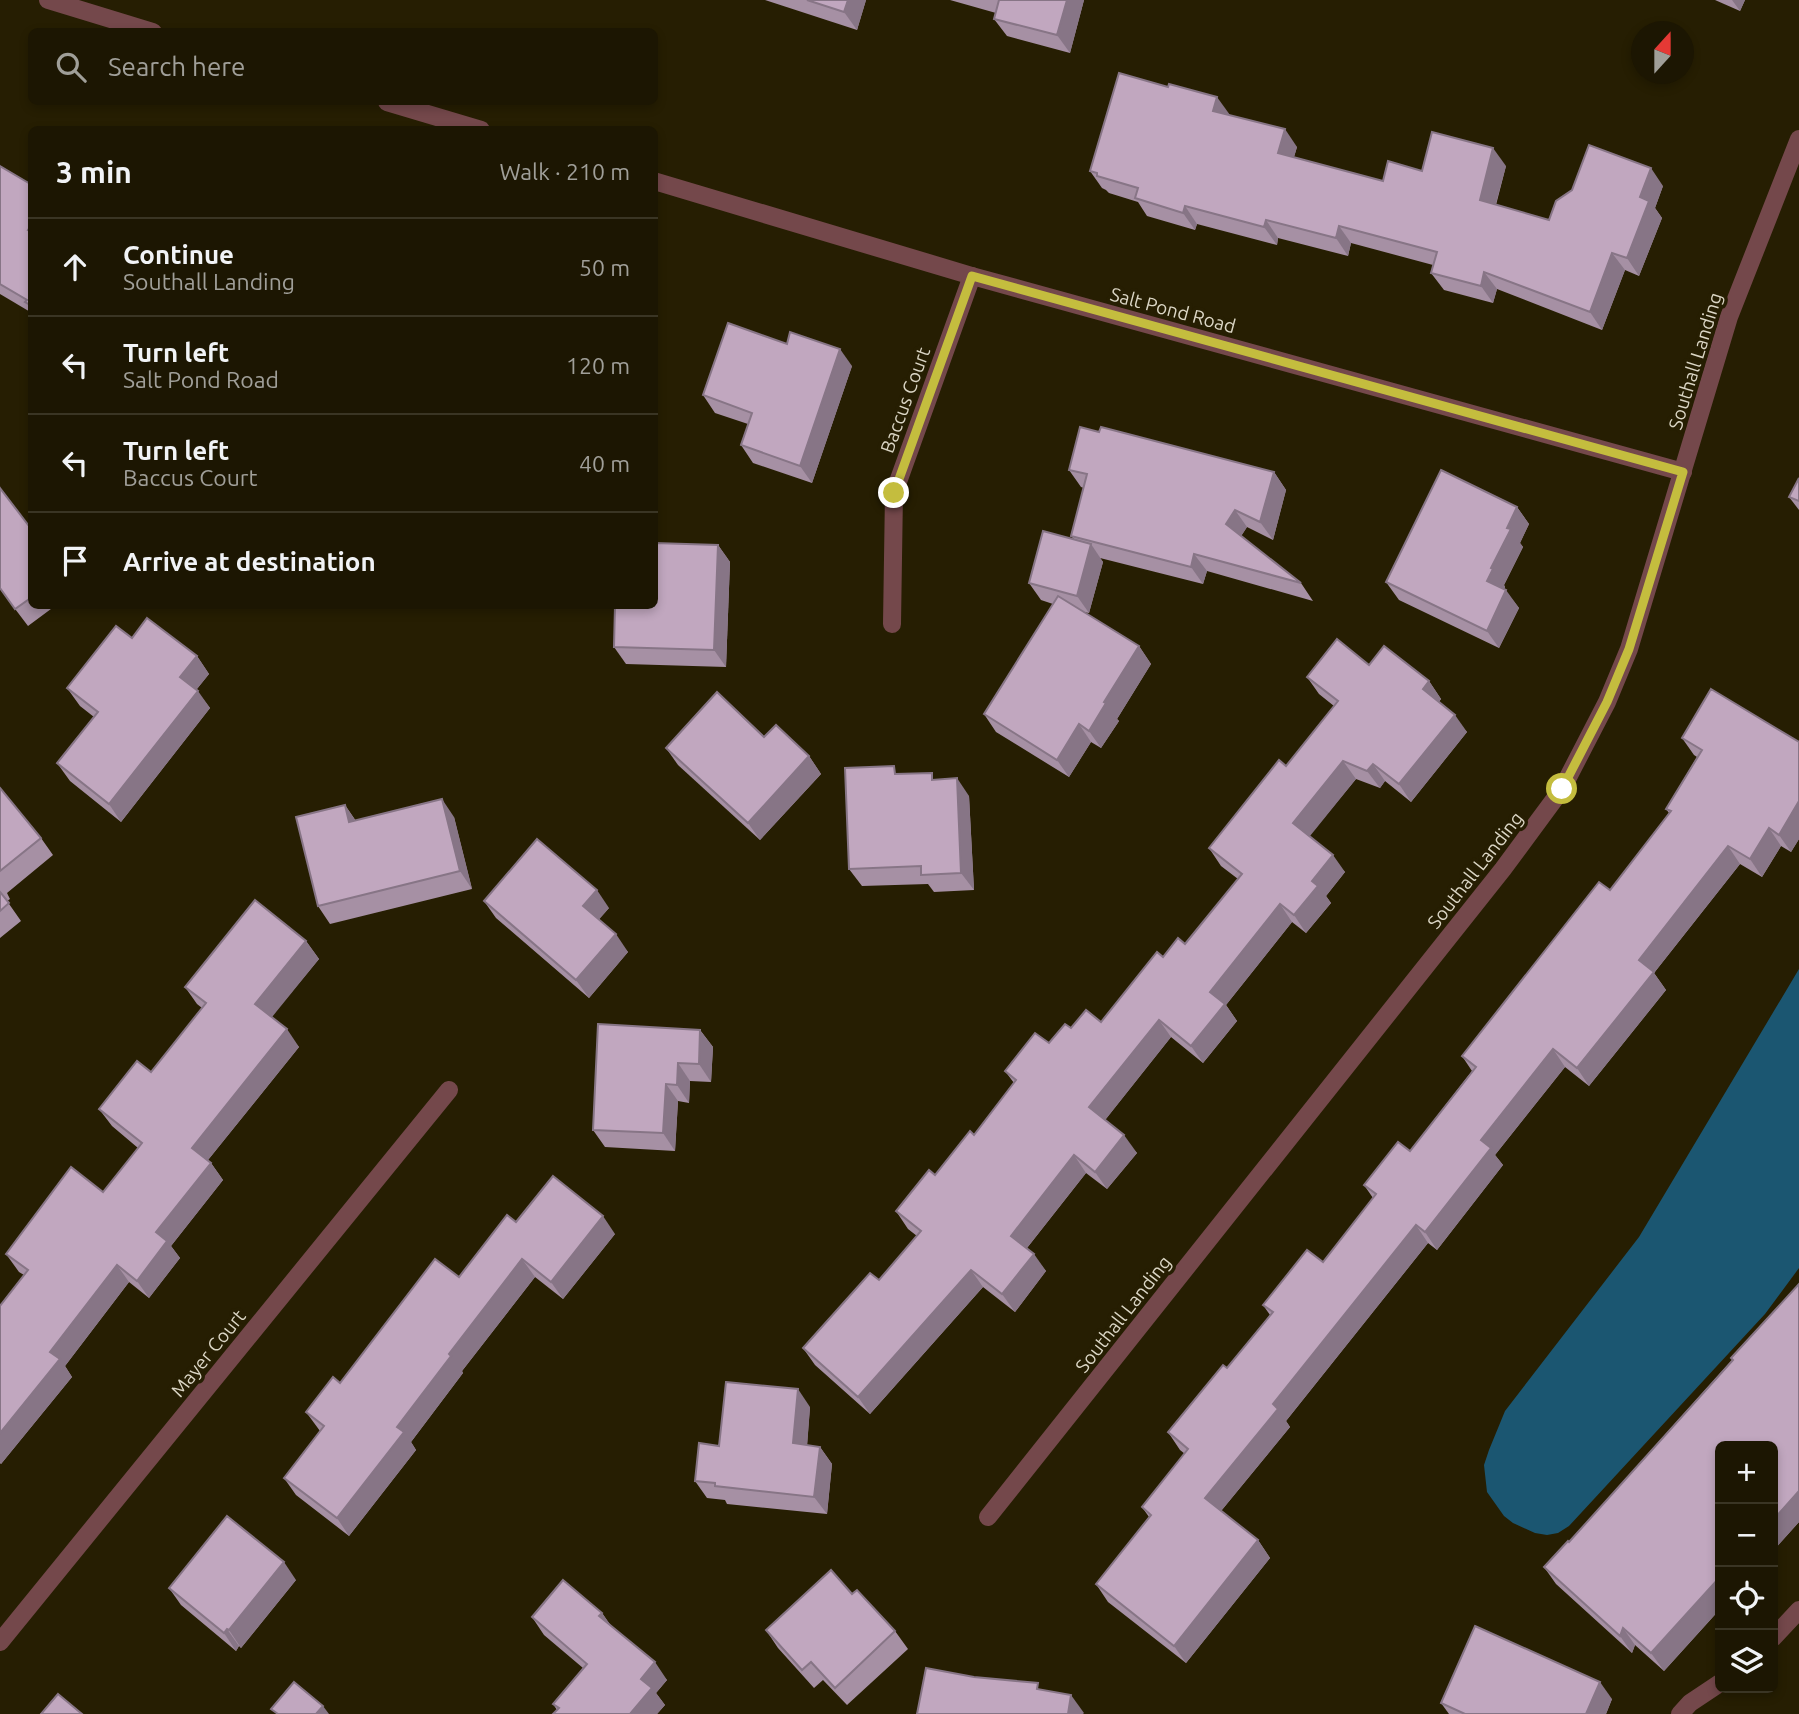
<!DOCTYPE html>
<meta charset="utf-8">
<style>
:root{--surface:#1c1602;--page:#292311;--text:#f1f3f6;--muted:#a09f99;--line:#3a3524}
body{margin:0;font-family:Ubuntu,sans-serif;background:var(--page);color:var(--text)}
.controls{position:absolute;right:21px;bottom:21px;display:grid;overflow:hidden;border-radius:10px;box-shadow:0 4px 10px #0003}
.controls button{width:63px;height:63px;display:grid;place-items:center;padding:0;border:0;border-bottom:2px solid var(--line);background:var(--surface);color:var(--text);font:35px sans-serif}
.compass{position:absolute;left:1631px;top:21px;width:63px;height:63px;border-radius:50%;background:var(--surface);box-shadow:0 4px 10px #0003;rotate:21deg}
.stop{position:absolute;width:21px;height:21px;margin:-16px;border:5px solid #c4bd3e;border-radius:50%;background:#fff}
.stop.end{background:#c4bd3e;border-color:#fff;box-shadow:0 2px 7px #0008}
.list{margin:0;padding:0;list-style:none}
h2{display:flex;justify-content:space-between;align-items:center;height:91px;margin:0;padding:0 28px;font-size:30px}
h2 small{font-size:23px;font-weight:400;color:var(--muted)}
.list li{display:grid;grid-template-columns:46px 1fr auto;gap:21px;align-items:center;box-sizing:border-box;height:98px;padding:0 28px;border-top:2px solid var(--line)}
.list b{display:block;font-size:26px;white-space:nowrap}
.list p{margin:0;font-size:23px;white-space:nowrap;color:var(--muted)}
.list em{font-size:23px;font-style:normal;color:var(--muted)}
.icon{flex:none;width:38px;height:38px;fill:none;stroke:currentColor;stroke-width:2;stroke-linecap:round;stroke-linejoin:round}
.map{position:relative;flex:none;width:1799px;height:1714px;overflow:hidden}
.search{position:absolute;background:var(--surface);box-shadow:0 4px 10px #0003;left:28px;top:28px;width:630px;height:77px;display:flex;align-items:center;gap:18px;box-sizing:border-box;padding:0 24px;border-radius:10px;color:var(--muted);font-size:26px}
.panel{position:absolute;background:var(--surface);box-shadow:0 4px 10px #0003;left:28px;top:126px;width:630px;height:483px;border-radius:10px}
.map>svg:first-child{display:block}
.water{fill:#1b5671}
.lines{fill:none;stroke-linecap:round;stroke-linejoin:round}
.street{stroke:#74484b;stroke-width:18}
.wall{fill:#a690a4}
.shaded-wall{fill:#877586}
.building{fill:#c1a7bf;stroke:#877586;stroke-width:2}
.route{stroke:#c4bd3e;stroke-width:9}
.labels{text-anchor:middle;stroke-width:7;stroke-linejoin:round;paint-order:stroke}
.street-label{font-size:19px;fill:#dbd6c5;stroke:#261e02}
</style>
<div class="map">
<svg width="1799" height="1714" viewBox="0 0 1799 1714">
<rect width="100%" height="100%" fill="#261e02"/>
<!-- water -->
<polygon class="water" points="1799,969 1799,1268 1765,1314 1569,1526 1558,1533 1547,1535 1535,1533 1513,1523 1504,1516 1487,1492 1484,1465 1489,1450 1505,1411 1639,1237"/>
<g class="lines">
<!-- street -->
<g class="street">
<polyline points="48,0 153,32"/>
<polyline points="387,102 481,130"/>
<polyline points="654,181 972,276 1683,472"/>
<polyline points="892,624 894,493 972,276"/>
<polyline points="988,1517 1503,869 1562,789 1607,702 1629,649 1729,317 1799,139"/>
<polyline points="1773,1638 1799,1610"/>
<polyline points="0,1642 449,1090"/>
<polyline points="1680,1714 1690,1703 1720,1683"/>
</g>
</g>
<!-- wall -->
<g class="wall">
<polygon points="765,0 866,0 857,30"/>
<polygon points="950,0 1084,0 1070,53 1007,36 994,19 996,13"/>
<polygon points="1715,0 1745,0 1740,11"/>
<polygon points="1168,87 1297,147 1294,157 1383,181 1422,171 1506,166 1496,205 1549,220 1663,186 1655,208 1662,218 1639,276 1625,270 1602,330 1497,289 1493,303 1444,290 1431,273 1433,265 1351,243 1348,256 1278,238 1277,245 1197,224 1195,230 1147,216 1138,202 1109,193 1106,190 1102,188 1090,171"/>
<polygon points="0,166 32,185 32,313 0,294"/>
<polygon points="852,366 812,483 753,463 741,445 748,424 715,413 703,395"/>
<polygon points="1099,432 1274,472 1286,490 1273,540 1247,527 1241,536 1301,583 1313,601 1207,571 1203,584 1100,558 1103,562 1089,613 1083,612 1139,646 1151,664 1117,719 1119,721 1101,748 1091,742 1069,777 996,732 984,714 1053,604 1041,600 1029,583 1074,539 1071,536 1084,488 1081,487 1069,470"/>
<polygon points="1799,478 1799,510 1789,497"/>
<polygon points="1517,507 1529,524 1520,543 1523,547 1504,585 1505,587 1504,589 1519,608 1499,648 1399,600 1386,582"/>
<polygon points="32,530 32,606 55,606 28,626 0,589"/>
<polygon points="718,545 730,562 726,667 626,664 614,647"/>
<polygon points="132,638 197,656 209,674 196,690 210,708 121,822 70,781 57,763 94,717 80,706 67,688"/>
<polygon points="1369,665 1429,681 1441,699 1439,702 1467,732 1411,802 1385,781 1380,788 1356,779 1309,836 1345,872 1326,896 1331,903 1306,933 1292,922 1226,1005 1237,1021 1203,1063 1171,1037 1105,1120 1137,1153 1107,1189 1086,1173 1027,1248 1046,1271 1015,1312 983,1287 870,1414 815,1365 803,1348 879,1280 917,1236 908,1229 896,1211 935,1175 974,1135 1014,1083 1005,1071 1071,1028 1101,1022 1163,957 1185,944 1238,879 1221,866 1209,848 1286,766 1334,706 1319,694 1307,677"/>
<polygon points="764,737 809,756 821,774 760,840 678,765 666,748"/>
<polygon points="1682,738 1799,742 1799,839 1791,852 1781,846 1762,877 1740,864 1654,973 1666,990 1589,1086 1565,1067 1495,1155 1503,1165 1437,1250 1428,1243 1286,1421 1290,1427 1221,1511 1258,1540 1270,1558 1186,1663 1108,1602 1096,1584 1149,1517 1142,1507 1185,1454 1180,1450 1168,1432 1227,1368 1270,1315 1263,1305 1323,1262 1373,1198 1364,1185 1410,1151 1472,1071 1462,1056 1610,890 1669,813 1666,809 1697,757 1694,755"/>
<polygon points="899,774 969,796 974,890 934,892 928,884 862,886 849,869"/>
<polygon points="0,788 41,838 53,855 7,893 10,899 7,901 21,921 0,938"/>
<polygon points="345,805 356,821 454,817 472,889 330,924 318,906"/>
<polygon points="484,901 609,908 599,919 628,952 589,998 496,918"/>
<polygon points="306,941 319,959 271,1017 299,1047 208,1160 211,1163 223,1180 171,1246 180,1258 149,1298 129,1282 65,1366 72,1377 1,1464 0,1463 0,1306 24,1275 19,1272 6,1254 103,1192 138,1148 112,1126 99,1109 151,1072 202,1008 197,1004 185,987"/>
<polygon points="700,1030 713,1047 711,1082 690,1081 689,1103 678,1101 675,1151 605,1147 593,1130"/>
<polygon points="516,1222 615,1234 563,1299 535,1277 462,1371 463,1373 411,1442 416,1450 349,1536 296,1495 284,1478 320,1431 306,1412 459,1277"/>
<polygon points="1799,1284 1799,1522 1664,1671 1635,1645 1632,1653 1556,1584 1544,1567 1569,1542 1732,1360"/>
<polygon points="810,1407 807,1445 820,1447 832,1464 827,1514 727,1504 725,1500 707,1498 695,1481 719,1446"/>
<polygon points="296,1580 241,1648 239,1646 236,1651 181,1605 169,1588"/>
<polygon points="852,1594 895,1631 908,1649 847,1705 823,1680 814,1688 778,1648 766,1630"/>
<polygon points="602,1613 611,1626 667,1680 656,1693 665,1705 657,1714 553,1714 557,1710 553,1704 583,1668 544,1635 532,1617"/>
<polygon points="1612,1699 1606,1714 1449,1714 1441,1703"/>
</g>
<!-- shaded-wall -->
<g class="shaded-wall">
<polygon points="848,0 866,0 857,30 844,12"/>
<polygon points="1067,0 1084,0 1070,53 1057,35"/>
<polygon points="1732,0 1745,0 1740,11"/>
<polygon points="1217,97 1230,115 1213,111"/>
<polygon points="1285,129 1297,147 1290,170 1278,153"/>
<polygon points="1493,148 1506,166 1492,218 1480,200"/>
<polygon points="1651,168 1663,186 1655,208 1662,218 1639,276 1627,258 1640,197"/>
<polygon points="1185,206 1197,224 1195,230 1183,213"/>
<polygon points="1266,220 1278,238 1277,245 1264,227"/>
<polygon points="1339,226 1351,243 1348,256 1336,238"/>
<polygon points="1612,253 1625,270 1602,330 1590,312"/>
<polygon points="1484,272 1497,289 1493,303 1481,286"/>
<polygon points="840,349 852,366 812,483 800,466"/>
<polygon points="1274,472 1286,490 1273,540 1260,522"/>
<polygon points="1517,507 1529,524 1520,543 1523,547 1504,585 1505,587 1500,598 1487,581 1507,528"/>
<polygon points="1235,510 1247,527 1238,541 1226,524"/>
<polygon points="1091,544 1103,562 1089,613 1077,596"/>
<polygon points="718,545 730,562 726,667 714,650"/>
<polygon points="1194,554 1207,571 1203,584 1191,567"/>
<polygon points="1506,590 1519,608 1499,648 1487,631"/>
<polygon points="1139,646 1151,664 1117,719 1119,721 1101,748 1089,731 1104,702"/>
<polygon points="197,656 209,674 193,694 180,677"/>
<polygon points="1429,681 1441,699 1435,706 1423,689"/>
<polygon points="198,691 210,708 121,822 109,804"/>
<polygon points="1455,715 1467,732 1411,802 1399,784"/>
<polygon points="1079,724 1091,742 1069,777 1057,760"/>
<polygon points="809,756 821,774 760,840 748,823"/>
<polygon points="1343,761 1356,779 1306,841 1293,823"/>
<polygon points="1373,764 1385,781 1380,788 1367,771"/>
<polygon points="957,778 969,796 974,890 961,873"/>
<polygon points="442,799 454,817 472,889 460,871"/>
<polygon points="1799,801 1799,839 1791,852 1779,835"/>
<polygon points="345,805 357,823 349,822"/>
<polygon points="1769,828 1781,846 1762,877 1750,859"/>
<polygon points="1728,846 1740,864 1654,973 1666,990 1589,1086 1577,1068 1639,960"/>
<polygon points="1333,855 1345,872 1326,896 1331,903 1306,933 1294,915 1312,881"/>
<polygon points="597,890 609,908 596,923 583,906"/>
<polygon points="1280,904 1292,922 1226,1005 1237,1021 1203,1063 1191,1046 1210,992"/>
<polygon points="616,934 628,952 589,998 576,980"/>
<polygon points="306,941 319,959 268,1022 255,1004"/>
<polygon points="1159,1020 1171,1037 1102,1124 1089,1107"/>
<polygon points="287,1029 299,1047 204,1165 192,1148"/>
<polygon points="700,1030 713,1047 711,1082 699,1064"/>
<polygon points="1553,1049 1565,1067 1495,1155 1503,1165 1437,1250 1425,1232 1481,1140"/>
<polygon points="678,1063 690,1081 689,1103 677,1085"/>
<polygon points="666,1084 678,1101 675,1151 663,1133"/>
<polygon points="1124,1135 1137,1153 1107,1189 1095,1172"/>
<polygon points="1074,1155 1086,1173 1023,1253 1011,1236"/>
<polygon points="211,1163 223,1180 171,1246 180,1258 149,1298 137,1281 156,1232"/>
<polygon points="603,1216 615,1234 563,1299 551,1282"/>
<polygon points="1416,1225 1428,1243 1286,1421 1290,1427 1217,1516 1205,1498 1273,1404"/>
<polygon points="1034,1254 1046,1271 1015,1312 1002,1294"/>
<polygon points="522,1259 535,1277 462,1371 463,1373 411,1442 416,1450 349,1536 337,1518 397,1427 449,1354"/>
<polygon points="117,1265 129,1282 65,1366 72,1377 1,1464 0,1462 0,1433 50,1352"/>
<polygon points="971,1270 983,1287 870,1414 858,1397"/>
<polygon points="798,1389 810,1407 806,1461 793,1443"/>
<polygon points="820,1447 832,1464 827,1514 814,1497"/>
<polygon points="1799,1491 1799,1522 1773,1551 1773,1520"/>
<polygon points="1258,1540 1270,1558 1186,1663 1174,1646"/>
<polygon points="284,1562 296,1580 241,1648 229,1630"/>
<polygon points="1720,1577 1720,1609 1664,1671 1651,1653"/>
<polygon points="602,1613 614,1630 599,1616"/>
<polygon points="1623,1628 1635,1645 1632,1653 1620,1636"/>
<polygon points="227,1629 239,1646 236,1651 224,1633"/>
<polygon points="655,1662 667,1680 656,1693 665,1705 657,1714 630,1714 641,1679"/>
<polygon points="1600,1682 1612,1699 1606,1714 1586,1714"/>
<polygon points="1071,1695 1084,1713 1083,1714 1068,1714"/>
<polygon points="323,1706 329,1714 316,1714"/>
</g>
<!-- building -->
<g class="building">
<polygon points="807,0 848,0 844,12"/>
<polygon points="999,0 1067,0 1057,35 994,19"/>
<polygon points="1119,73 1168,87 1169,84 1217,97 1213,111 1285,129 1278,153 1383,181 1388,161 1422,171 1432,132 1493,148 1480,200 1549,220 1556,201 1572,190 1589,145 1651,168 1640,197 1649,201 1627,258 1612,253 1590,312 1484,272 1481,286 1431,273 1437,252 1339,226 1336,238 1266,220 1264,227 1185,206 1183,213 1135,198 1138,188 1097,176 1097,173 1090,171"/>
<polygon points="0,166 32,185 32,224 28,230 32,232 32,306 25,302 27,300 0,284"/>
<polygon points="728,323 787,344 790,332 840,349 800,466 741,445 752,413 703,395"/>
<polygon points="1080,427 1099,432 1101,427 1274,472 1260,522 1235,510 1226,524 1301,583 1194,554 1191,567 1071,536 1087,474 1069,470"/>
<polygon points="1441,470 1517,507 1507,528 1511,529 1491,568 1493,569 1487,581 1506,590 1487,631 1386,582"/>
<polygon points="1799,478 1799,501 1789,497"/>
<polygon points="0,488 32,530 32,597 15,609 0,588"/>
<polygon points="1043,531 1091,544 1077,596 1029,583"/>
<polygon points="654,543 718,545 714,650 614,647 615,606 654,606"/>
<polygon points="1058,596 1139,646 1104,702 1106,703 1089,731 1079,724 1057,760 984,714"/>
<polygon points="147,618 197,656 180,677 198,691 109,804 57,763 98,712 67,688 116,626 132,638"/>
<polygon points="1337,639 1369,665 1384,646 1429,681 1423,689 1455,715 1399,784 1373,764 1367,771 1343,761 1293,823 1333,855 1312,881 1318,886 1294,915 1280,904 1210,992 1225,1004 1191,1046 1159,1020 1089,1107 1124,1135 1095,1172 1074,1155 1011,1236 1034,1254 1002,1294 971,1270 858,1397 803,1348 870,1273 879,1280 921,1231 896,1211 929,1170 935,1175 970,1131 974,1135 1016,1080 1005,1071 1035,1033 1049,1043 1065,1024 1071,1028 1086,1010 1101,1022 1157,952 1163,957 1178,938 1185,944 1242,874 1209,848 1279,760 1286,766 1338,701 1307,677"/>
<polygon points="1711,689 1799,742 1799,801 1779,835 1769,828 1750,859 1728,846 1639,960 1654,972 1577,1068 1553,1049 1481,1140 1491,1148 1425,1232 1416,1225 1273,1404 1278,1409 1205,1498 1258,1540 1174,1646 1096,1584 1151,1515 1142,1507 1188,1449 1168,1432 1223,1365 1227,1368 1273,1312 1263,1305 1307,1250 1323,1262 1376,1194 1364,1185 1398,1142 1410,1151 1476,1067 1462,1056 1599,882 1610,890 1671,811 1666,809 1702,750 1682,738"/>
<polygon points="717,692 764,737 776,725 809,756 748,823 666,748"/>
<polygon points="894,766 895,774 932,773 932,780 957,778 961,873 921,875 921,866 849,869 845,768"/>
<polygon points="0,788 41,838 0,871"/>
<polygon points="442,799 460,871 318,906 296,817 345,805 349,822"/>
<polygon points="537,839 597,890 583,906 616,934 576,980 484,901"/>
<polygon points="0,892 9,903 0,911"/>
<polygon points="255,900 306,941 255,1004 287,1029 192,1148 211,1163 156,1232 167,1241 137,1281 117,1265 50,1352 60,1359 0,1433 0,1306 28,1270 6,1254 71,1167 103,1192 142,1143 99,1109 137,1061 151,1072 206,1003 185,987"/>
<polygon points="598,1024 700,1030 699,1064 678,1063 677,1085 666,1084 663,1133 593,1130"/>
<polygon points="553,1176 603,1216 551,1282 522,1259 449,1354 451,1356 397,1427 404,1432 337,1518 284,1478 324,1426 306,1412 333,1377 340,1383 435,1259 459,1277 507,1215 516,1222"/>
<polygon points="1799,1284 1799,1491 1773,1520 1773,1446 1720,1446 1720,1577 1651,1653 1623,1628 1620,1636 1544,1567 1568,1541 1569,1542 1733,1360 1731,1358"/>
<polygon points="726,1382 798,1389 793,1443 820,1447 814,1497 715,1486 715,1483 695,1481 699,1443 719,1446"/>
<polygon points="227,1516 284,1562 229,1630 227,1629 224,1633 169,1588"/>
<polygon points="831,1570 852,1594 857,1590 895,1631 835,1688 811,1662 802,1670 766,1630"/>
<polygon points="563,1580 602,1613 599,1616 655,1662 641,1679 652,1688 630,1714 553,1714 559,1708 553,1704 587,1664 532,1617"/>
<polygon points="1475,1626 1600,1682 1586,1714 1465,1714 1441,1703"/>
<polygon points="926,1668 974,1677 1038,1683 1037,1689 1071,1695 1068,1714 917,1714"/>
<polygon points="294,1682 323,1706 316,1714 278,1714 271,1709"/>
<polygon points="58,1694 82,1714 41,1714"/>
</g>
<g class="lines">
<!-- route -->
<polyline class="route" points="894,493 972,276 1683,472 1629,649 1607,702 1562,789"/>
</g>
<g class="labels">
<!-- street labels -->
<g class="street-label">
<text transform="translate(1173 310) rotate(15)" y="7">Salt Pond Road</text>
<text transform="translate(1695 361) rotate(-73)" y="7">Southall Landing</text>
<text transform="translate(905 400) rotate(-70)" y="7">Baccus Court</text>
<text transform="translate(1475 870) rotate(-52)" y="7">Southall Landing</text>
<text transform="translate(1123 1314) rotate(-52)" y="7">Southall Landing</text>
<text transform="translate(208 1353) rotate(-51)" y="7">Mayer Court</text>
</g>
</g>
</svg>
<div class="controls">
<button>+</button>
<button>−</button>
<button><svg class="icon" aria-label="locate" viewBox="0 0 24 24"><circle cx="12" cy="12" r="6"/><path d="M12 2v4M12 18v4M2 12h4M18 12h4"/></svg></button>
<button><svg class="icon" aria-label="layers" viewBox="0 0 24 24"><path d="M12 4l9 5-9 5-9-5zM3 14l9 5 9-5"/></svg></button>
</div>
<svg class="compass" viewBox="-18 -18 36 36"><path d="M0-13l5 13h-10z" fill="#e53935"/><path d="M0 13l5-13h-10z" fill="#a09f99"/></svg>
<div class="stop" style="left:1562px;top:789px"></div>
<div class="stop end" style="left:894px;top:493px"></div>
<div class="search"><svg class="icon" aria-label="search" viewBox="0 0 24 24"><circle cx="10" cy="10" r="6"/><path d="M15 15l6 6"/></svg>Search here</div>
<section class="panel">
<h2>3 min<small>Walk · 210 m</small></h2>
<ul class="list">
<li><svg class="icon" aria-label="ahead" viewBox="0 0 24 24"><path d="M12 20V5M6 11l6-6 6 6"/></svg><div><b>Continue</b><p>Southall Landing</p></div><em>50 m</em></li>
<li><svg class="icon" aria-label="left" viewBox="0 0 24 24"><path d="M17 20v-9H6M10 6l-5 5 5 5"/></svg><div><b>Turn left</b><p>Salt Pond Road</p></div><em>120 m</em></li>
<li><svg class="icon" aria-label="left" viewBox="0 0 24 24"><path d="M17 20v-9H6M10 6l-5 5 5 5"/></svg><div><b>Turn left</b><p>Baccus Court</p></div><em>40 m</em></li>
<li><svg class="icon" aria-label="arrive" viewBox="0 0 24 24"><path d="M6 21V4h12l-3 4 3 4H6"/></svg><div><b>Arrive at destination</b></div></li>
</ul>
</section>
</div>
